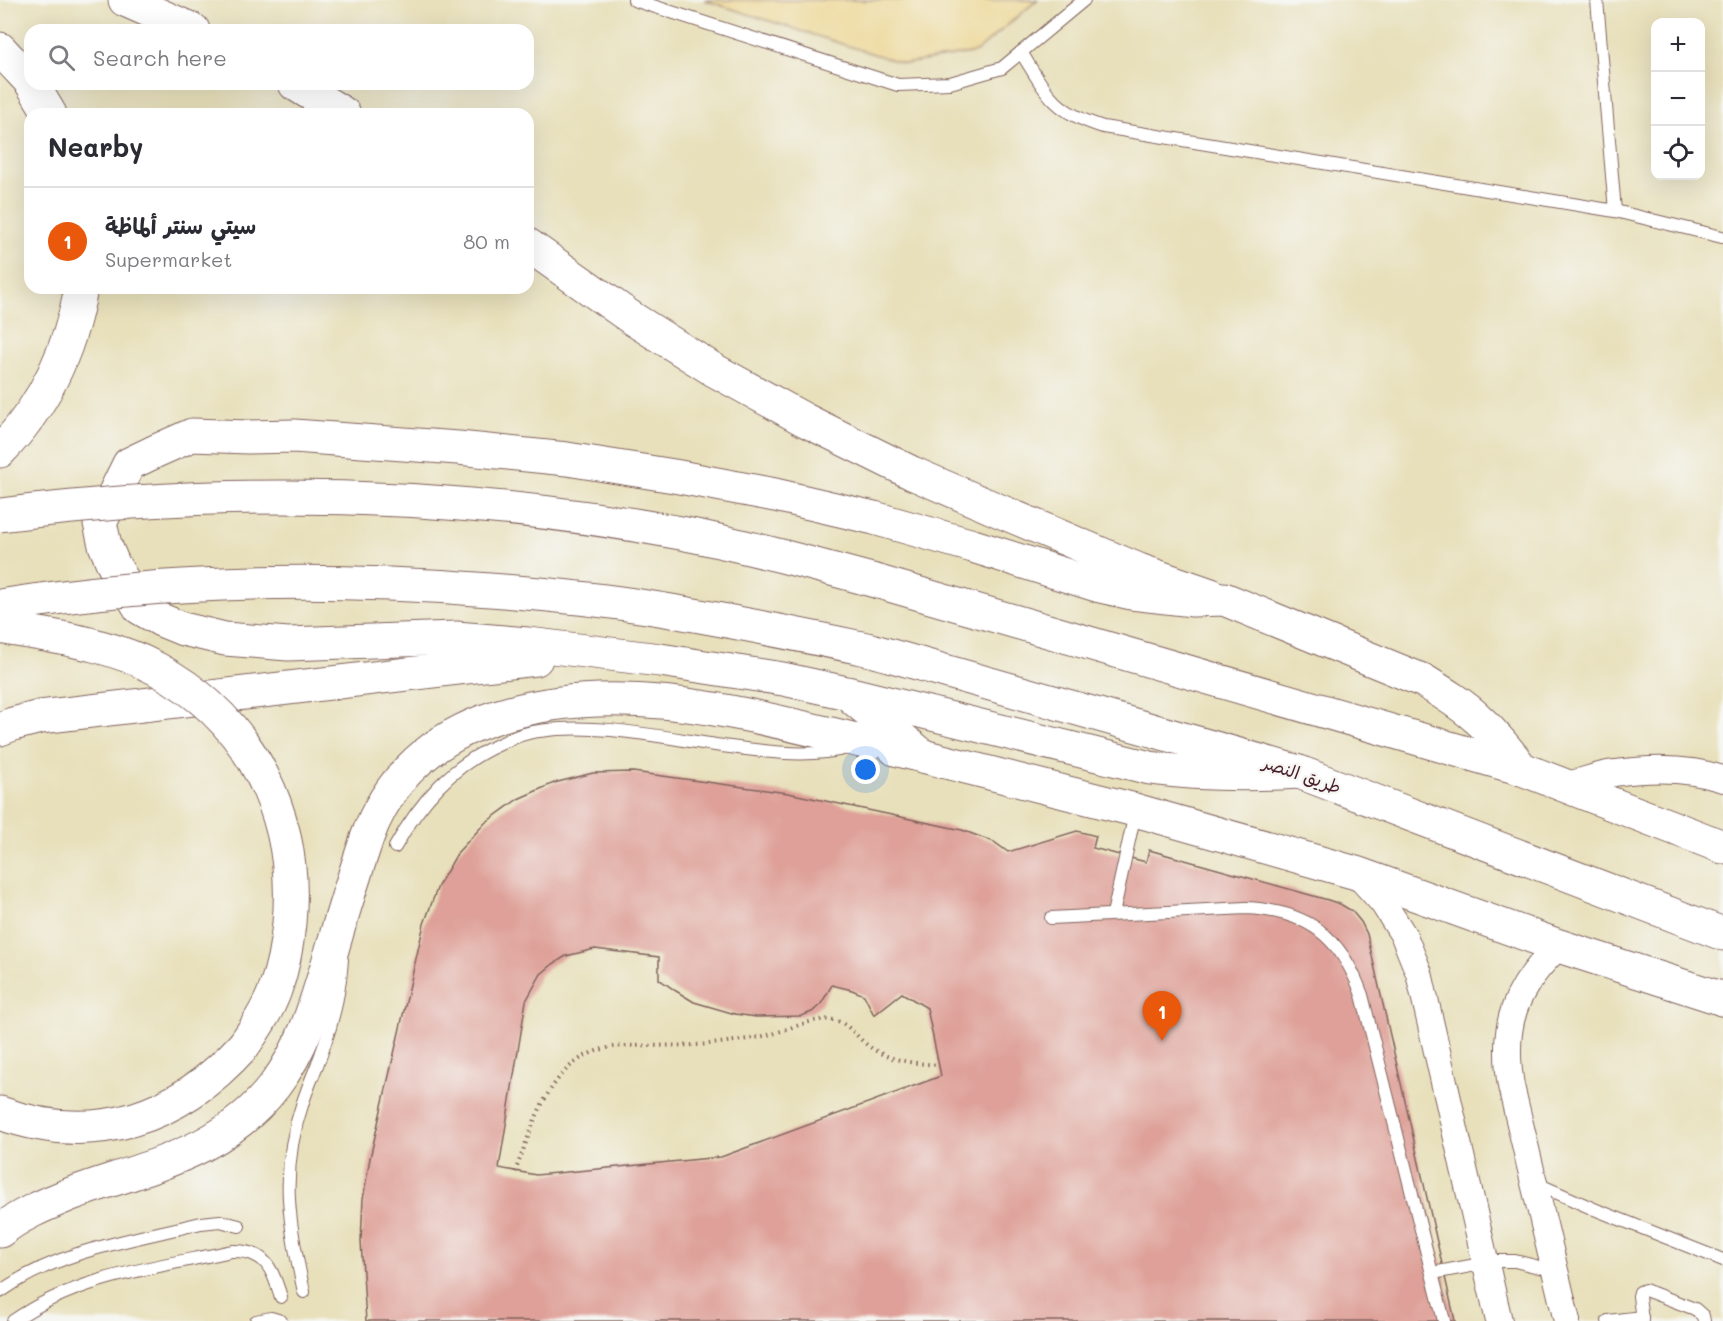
<!DOCTYPE html>
<meta charset="utf-8">
<style>
:root{--surface:#fff;--page:#f7f7f7;--text:#2b2b33;--muted:#7c7c81;--line:#e1e1e2;--accent:#ea580c}
body{margin:0;font-family:Mali,"Playpen Sans Arabic",sans-serif;background:var(--page);color:var(--text)}
.controls{position:absolute;right:18px;top:18px;display:grid;overflow:hidden;border-radius:12px;box-shadow:0 6px 24px #0002}
.controls button{width:54px;height:54px;display:grid;place-items:center;padding:0;border:0;border-bottom:2px solid var(--line);background:var(--surface);color:var(--text);font:30px sans-serif}
.you{position:absolute;left:866px;top:770px;width:21px;height:21px;margin:-15px;border:4px solid #fff;border-radius:50%;background:#1a73e8;box-shadow:0 0 0 9px #1a73e833}
.badge{display:grid;place-items:center;width:39px;height:39px;border-radius:50%;background:var(--accent);color:#fff;font-size:20px;font-weight:700}
.pin{position:absolute;translate:-50% -50px;filter:drop-shadow(0 2px 3px #0008)}
.pin::after{content:'';position:absolute;top:32px;width:21px;height:18px;background:inherit;clip-path:polygon(0 0,100% 0,50% 100%)}
.list{margin:0;padding:0;list-style:none}
h2{display:flex;justify-content:space-between;align-items:center;height:78px;margin:0;padding:0 24px;font-size:26px}
h2 small{font-size:20px;font-weight:400;color:var(--muted)}
.list li{display:grid;grid-template-columns:39px 1fr auto;gap:18px;align-items:center;box-sizing:border-box;height:108px;padding:0 24px;border-top:2px solid var(--line)}
.list b{display:block;font-size:22px;white-space:nowrap}
.list p{margin:0;font-size:20px;white-space:nowrap;color:var(--muted)}
.list em{font-size:20px;font-style:normal;color:var(--muted)}
.icon{flex:none;width:33px;height:33px;fill:none;stroke:currentColor;stroke-width:2;stroke-linecap:round;stroke-linejoin:round}
.map{position:relative;flex:none;width:1723px;height:1321px;overflow:hidden}
.search{position:absolute;background:var(--surface);box-shadow:0 6px 24px #0002;left:24px;top:24px;width:510px;height:66px;display:flex;align-items:center;gap:15px;box-sizing:border-box;padding:0 21px;border-radius:18px;color:var(--muted);font-size:22px}
.panel{position:absolute;background:var(--surface);box-shadow:0 6px 24px #0002;left:24px;top:108px;width:510px;height:186px;border-radius:18px}
.map>svg:first-child{display:block}
.sand{fill:#eeda9e;stroke:#9c7c64;stroke-width:1.5}
.building{fill:#dea098;fill-rule:evenodd}
.lines{fill:none;stroke-linecap:round;stroke-linejoin:round}
.lane-casing{stroke:#81635d;stroke-width:14}
.street-casing{stroke:#81635d;stroke-width:28}
.secondary-casing{stroke:#81635d;stroke-width:35}
.primary-casing{stroke:#81635d;stroke-width:35}
.highway-casing{stroke:#81635d;stroke-width:35}
.path{stroke:#81635d;stroke-width:4;stroke-dasharray:1.5 4.5;stroke-linecap:butt}
.lane{stroke:#fff;stroke-width:12}
.street{stroke:#fff;stroke-width:26}
.secondary{stroke:#fff;stroke-width:33}
.primary{stroke:#fff;stroke-width:33}
.highway{stroke:#fff;stroke-width:33}
.highway-bridge-casing{stroke:#81635d;stroke-width:35;stroke-linecap:butt}
.highway-bridge{stroke:#fff;stroke-width:33}
.labels{text-anchor:middle;stroke-width:5;stroke-linejoin:round;paint-order:stroke}
.street-label{font-size:18px;fill:#4a1f2b;stroke:#f6f6f2}
</style>
<div class="map">
<svg width="1723" height="1321" viewBox="0 0 1723 1321">
<rect width="100%" height="100%" fill="#f6f6f2"/>
<filter id="ink" filterUnits="userSpaceOnUse"><feTurbulence type="fractalNoise" baseFrequency=".0167" numOctaves="2"/><feDisplacementMap in="SourceGraphic" scale="12" xChannelSelector="R" yChannelSelector="G"/><feConvolveMatrix kernelMatrix="1 2 1 2 8 2 1 2 1" color-interpolation-filters="sRGB"/></filter>
<filter id="wash" filterUnits="userSpaceOnUse"><feTurbulence type="fractalNoise" baseFrequency=".008" numOctaves="4" result="noise"/><feDisplacementMap in="SourceGraphic" scale="24" xChannelSelector="R" yChannelSelector="G"/><feGaussianBlur stdDeviation="1.35" result="paint"/><feColorMatrix in="noise" values="0 0 0 0 0 0 0 0 0 0 0 0 0 0 0 0 0 1.4 0 .05"/><feComposite in="paint" operator="in"/></filter>
<g filter="url(#wash)">
<rect width="100%" height="100%" fill="#e8e0bb"/>
<!-- sand -->
<polygon class="sand" points="704,0 1037,0 976,52 905,64"/>
<g id="blocks">
<!-- building -->
<path class="building" d="M633 772 788 793 962 830 994 842 1008 852 1077 831 1096 836 1093 848 1146 862 1149 850 1328 900 1340 904 1352 911 1361 922 1367 934 1455 1321H366L361 1241 363 1199 370 1158 424 924 438 886 458 852 485 823 518 799 554 783 593 773ZM595 949 659 957V979L676 991 694 1002 735 1014 756 1017 801 1016 812 1012 821 1004 832 985 852 990 864 995 874 1015 902 993 927 1008 941 1076 721 1157 536 1175 499 1168 526 1001 541 974 553 964 566 956Z"/>
</g>
</g>
<g filter="url(#ink)">
<use href="#blocks" fill-opacity="0" stroke="#81635d" stroke-width="1.5"/>
<g class="lines">
<!-- lane casing -->
<g class="lane-casing">
<g id="lane">
<polyline points="634,0 898,85 950,83 1002,68 1084,0"/>
<polyline points="1597,0 1615,211"/>
<path d="M1021 52C1047 94 1054 112 1103 127L1615 211 1722 237"/>
<path d="M395 847C420 802 452 765 500 744 512 738 526 732 539 731 600 722 669 739 730 747 769 752 809 758 848 748"/>
<polyline points="1113,914 1135,813"/>
<path d="M1051 918 1246 908C1308 911 1341 936 1362 995L1444 1321"/>
<polyline points="1535,1183 1594,1209 1723,1260"/>
<polyline points="1433,1273 1497,1261 1515,1261 1555,1271"/>
<path d="M0 1292C58 1250 133 1240 201 1223L220 1221 239 1226"/>
<path d="M304 1292C289 1222 279 1172 303 1102 309 1083 318 1065 324 1046 334 1018 340 989 342 960"/>
<path d="M13 1321C77 1276 158 1267 232 1251 266 1250 272 1269 281 1297"/>
<polyline points="256,1321 271,1318 281,1321"/>
<polyline points="1608,1321 1642,1317"/>
<polyline points="1642,1321 1639,1296 1640,1292 1645,1290 1695,1309 1703,1316 1704,1321"/>
</g>
</g>
<!-- street casing -->
<g class="street-casing">
<g id="street">
<path d="M1565 786C1581 782 1598 775 1615 773 1650 768 1690 768 1723 779"/>
<polyline points="1356,873 1383,903 1404,936 1419,973 1499,1321"/>
<path d="M1559 946C1514 988 1501 1025 1511 1086L1567 1321"/>
</g>
</g>
<!-- secondary casing -->
<g class="secondary-casing">
<polyline id="secondary" points="895,749 1135,810 1356,873 1559,946 1723,999"/>
</g>
<!-- primary casing -->
<g class="primary-casing">
<g id="primary">
<polyline points="125,0 193,30"/>
<polyline points="295,84 344,114"/>
<polyline points="528,245 633,319 714,370 805,420 912,473 1000,511 1139,570 1211,595"/>
<path d="M0 1231C21 1214 47 1204 71 1194 147 1166 223 1154 275 1085 305 1046 317 999 331 953 342 915 354 876 367 838 389 776 435 737 496 717 620 677 748 715 869 743"/>
</g>
</g>
<!-- highway casing -->
<g class="highway-casing">
<g id="highway">
<polyline points="0,49 30,81"/>
<polyline points="32,84 50,114"/>
<path d="M0 451C44 406 70 350 81 288"/>
<polyline points="879,582 1522,769 1723,847"/>
<polyline points="871,650 1299,772 1723,934"/>
<polyline points="853,698 923,756"/>
<polyline points="0,729 13,724 40,717 536,659"/>
<path d="M1299 772C1249 775 1201 775 1150 768L847 693 783 679 660 660 528 644 456 638 288 644 225 639 183 629 161 620 140 608 114 566 105 545 100 523 129 464 156 451 192 435 248 437 294 436 458 448 567 459 674 476 775 495 874 518 973 546 1100 586 1131 593 1193 600 1224 599 1424 681C1442 692 1462 704 1478 719 1495 734 1509 752 1522 769"/>
<polyline points="1722,999 1723,997"/>
<path d="M0 1113C95 1147 178 1119 244 1045"/>
</g>
</g>
<!-- path -->
<path class="path" d="M515 1172C537 1115 553 1047 627 1046 661 1045 693 1047 727 1042 742 1040 757 1038 772 1034 790 1029 814 1017 833 1020 848 1023 855 1035 866 1044 887 1061 912 1063 939 1065"/>
<!-- lane -->
<use href="#lane" class="lane"/>
<!-- street -->
<use href="#street" class="street"/>
<!-- secondary -->
<use href="#secondary" class="secondary"/>
<!-- primary -->
<use href="#primary" class="primary"/>
<!-- highway -->
<use href="#highway" class="highway"/>
<!-- highway-bridge casing -->
<g class="highway-bridge-casing">
<g id="highway-bridge">
<path d="M0 515C230 486 453 491 681 533 747 546 813 564 879 582"/>
<path d="M0 606C157 580 317 577 476 589 533 593 591 598 647 607 722 619 796 634 871 650"/>
<path d="M0 627C53 637 110 643 157 669 252 720 299 818 289 923 287 946 283 968 275 990 268 1010 256 1028 244 1045"/>
</g>
</g>
<!-- highway-bridge -->
<use href="#highway-bridge" class="highway-bridge"/>
</g>
</g>
<g class="labels">
<!-- street labels -->
<g class="street-label">
<text transform="translate(1302 775) rotate(19)" y="6">طريق النصر</text>
</g>
</g>
</svg>
<div class="controls">
<button>+</button>
<button>−</button>
<button><svg class="icon" aria-label="locate" viewBox="0 0 24 24"><circle cx="12" cy="12" r="6"/><path d="M12 2v4M12 18v4M2 12h4M18 12h4"/></svg></button>
</div>
<div class="you"></div>
<div class="pin badge" style="left:1162px;top:1041px">1</div>
<div class="search"><svg class="icon" aria-label="search" viewBox="0 0 24 24"><circle cx="10" cy="10" r="6"/><path d="M15 15l6 6"/></svg>Search here</div>
<section class="panel">
<h2>Nearby<small></small></h2>
<ul class="list">
<li><span class="badge">1</span><div><b>سيتي سنتر ألماظة</b><p>Supermarket</p></div><em>80 m</em></li>
</ul>
</section>
</div>
